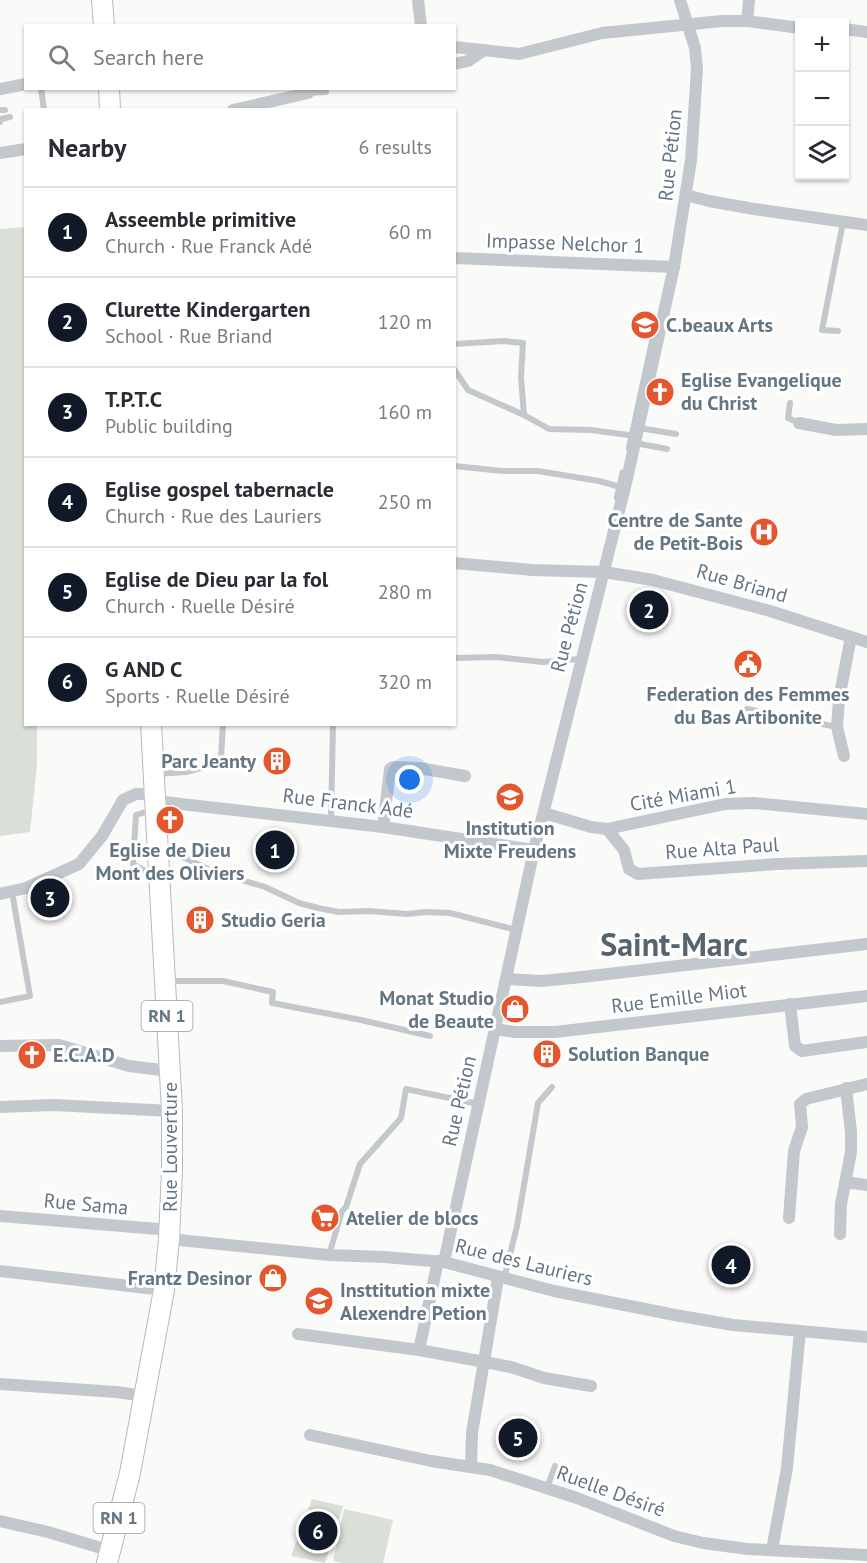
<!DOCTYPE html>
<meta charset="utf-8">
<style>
:root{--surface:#fff;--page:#f7f7f7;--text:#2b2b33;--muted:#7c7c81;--line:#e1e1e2;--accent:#111827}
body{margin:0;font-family:"PT Sans",sans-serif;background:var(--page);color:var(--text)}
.controls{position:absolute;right:18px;top:18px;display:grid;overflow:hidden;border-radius:0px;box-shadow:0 2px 4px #0004}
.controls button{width:54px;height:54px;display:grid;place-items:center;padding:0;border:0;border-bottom:2px solid var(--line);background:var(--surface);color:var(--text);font:30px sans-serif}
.you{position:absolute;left:410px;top:780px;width:21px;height:21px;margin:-15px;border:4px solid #fff;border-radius:50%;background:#1a73e8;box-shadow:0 0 0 9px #1a73e833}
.badge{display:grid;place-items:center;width:39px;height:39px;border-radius:50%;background:var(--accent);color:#fff;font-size:20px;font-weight:700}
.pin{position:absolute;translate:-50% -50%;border:3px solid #fff;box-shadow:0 2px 6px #0006}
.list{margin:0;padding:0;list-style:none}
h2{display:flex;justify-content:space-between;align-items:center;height:78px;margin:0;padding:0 24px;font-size:26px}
h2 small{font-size:20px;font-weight:400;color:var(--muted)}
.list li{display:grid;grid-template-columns:39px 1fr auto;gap:18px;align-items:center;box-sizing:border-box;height:90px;padding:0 24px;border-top:2px solid var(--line)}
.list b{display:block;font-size:22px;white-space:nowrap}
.list p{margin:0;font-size:20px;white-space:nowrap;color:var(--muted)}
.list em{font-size:20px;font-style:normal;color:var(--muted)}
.icon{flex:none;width:33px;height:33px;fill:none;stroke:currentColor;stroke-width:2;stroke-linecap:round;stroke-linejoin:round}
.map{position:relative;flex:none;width:867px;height:1563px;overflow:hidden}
.search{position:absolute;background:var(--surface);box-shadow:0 2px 4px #0004;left:24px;top:24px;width:432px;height:66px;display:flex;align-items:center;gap:15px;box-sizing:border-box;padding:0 21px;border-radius:0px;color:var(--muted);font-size:22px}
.panel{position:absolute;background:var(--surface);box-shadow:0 2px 4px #0004;left:24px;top:108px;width:432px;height:618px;border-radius:0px}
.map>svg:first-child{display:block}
.green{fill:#dadfd7}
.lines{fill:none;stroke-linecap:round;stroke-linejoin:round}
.stream{stroke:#bbc7cb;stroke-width:4.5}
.primary-casing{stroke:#b5babe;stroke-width:22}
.lane{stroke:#c3c8cc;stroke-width:6}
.street{stroke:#c3c8cc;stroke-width:12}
.primary{stroke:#fff;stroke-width:20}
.labels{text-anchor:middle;stroke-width:6;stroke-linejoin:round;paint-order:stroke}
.shield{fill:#fff;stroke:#939fa8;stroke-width:1.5}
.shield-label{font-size:18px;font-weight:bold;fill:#657683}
.street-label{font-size:20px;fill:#657683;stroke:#fff}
.poi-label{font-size:20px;font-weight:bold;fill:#657683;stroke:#fff;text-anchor:start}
.town-label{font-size:32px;font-weight:bold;fill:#57646e;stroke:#fff}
</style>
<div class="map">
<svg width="867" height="1563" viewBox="0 0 867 1563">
<rect width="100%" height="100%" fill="#fafaf8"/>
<!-- green -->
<g class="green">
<polygon points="25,227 26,724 37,725 37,764 30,832 0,836 0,229"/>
<polygon points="312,1499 343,1506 325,1563 291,1556"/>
<polygon points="344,1509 393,1520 383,1563 343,1563 333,1561"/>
</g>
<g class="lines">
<!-- stream -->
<g class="stream">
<polyline points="628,449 652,338"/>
<polyline points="616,498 622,472"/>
</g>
<!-- primary casing -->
<g class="primary-casing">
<g id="primary">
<polyline points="102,0 104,26"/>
<polyline points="109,88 110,110"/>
<polyline points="107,1563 130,1473 164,1290 169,1239 172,1171 172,1111 151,724"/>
</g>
</g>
<!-- lane -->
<g class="lane">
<polyline points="41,88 44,110"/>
<polyline points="308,93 326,92"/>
<polyline points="0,110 5,110"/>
<polyline points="0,122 1,119 10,117"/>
<polyline points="838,331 822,330 843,222"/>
<polyline points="454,344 504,341 523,343 521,377 524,415 549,429 591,430 636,436"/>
<polyline points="454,369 468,390 524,415"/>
<polyline points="790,403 788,418 799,423"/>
<polyline points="639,428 676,434"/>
<polyline points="635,443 667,449"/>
<polyline points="454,466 503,471 538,471 599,481 624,488"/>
<polyline points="454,658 496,657 543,662 580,659"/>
<polyline points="747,709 837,727"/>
<polyline points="157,774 186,772 216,764 221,758 223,724"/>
<polyline points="152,810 136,815 133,864 156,877"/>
<polyline points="331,820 333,724"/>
<polyline points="161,856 177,856 187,859 212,871 265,887 299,903 318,908 339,912 368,911 407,914 426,912 450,913 516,930"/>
<polyline points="169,981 223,981 273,992 272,1003 361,1020 430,1036"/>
<polyline points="0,1002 30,996 12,892"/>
<polyline points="329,1255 342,1211 346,1207 360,1164 401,1118 406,1089 478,1104"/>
<polyline points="504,1279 517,1226 538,1103 552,1087"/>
<polyline points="547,1488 555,1466"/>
</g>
<!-- street -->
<g class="street">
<polyline points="418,0 421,26"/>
<polyline points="747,21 749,0"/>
<polyline points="844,29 867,32"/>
<polyline points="454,47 519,54 602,33 722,21 747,21 800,28"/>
<polyline points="454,64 468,61 484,50"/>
<polyline points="0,89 26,84"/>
<polyline points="233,110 308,93 309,88"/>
<polyline points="0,153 26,149"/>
<polyline points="686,195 709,201 754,209 867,225"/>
<polyline points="454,258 674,267"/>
<polyline points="799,423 836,430 867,429"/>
<polyline points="454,563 532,570 604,572 653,580 770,611 867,642"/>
<polyline points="844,756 837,727 839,699 851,637"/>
<polyline points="155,801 383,827 534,850"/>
<polyline points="544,813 591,827 607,829 725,804 754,803 867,814"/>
<polyline points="383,827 390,769 393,767 419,768 465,776"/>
<polyline points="607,829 624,850 629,869 638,874 777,864 867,861"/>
<polyline points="0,894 26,888 79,864 102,836 123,800 136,794 155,794"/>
<polyline points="506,979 541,981 582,977 867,944"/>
<polyline points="790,1004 795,1046 802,1051 867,1042"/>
<polyline points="495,1029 515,1032 555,1032 867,996"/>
<polyline points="0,1046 59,1045 129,1066 170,1071"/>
<polyline points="0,1107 53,1105 172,1111"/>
<polyline points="845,1182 867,1185"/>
<polyline points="0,1216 170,1230"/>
<polyline points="789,1218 794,1151 802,1127 800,1104 806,1099 867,1084"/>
<polyline points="840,1234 841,1204 851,1152 851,1132 846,1088"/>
<polyline points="169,1239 329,1255 384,1257 444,1262 554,1291 675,1315 733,1325 867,1337"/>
<polyline points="444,1262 534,850 626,483 674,267 691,160 697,69 695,48 680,0"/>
<polyline points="0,1271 164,1290"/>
<polyline points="298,1334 419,1350 485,1362 511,1367 544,1378 591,1386"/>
<polyline points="419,1350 438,1261"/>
<polyline points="0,1384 116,1392 144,1396"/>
<polyline points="310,1435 431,1461 490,1470 577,1498 674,1536 703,1543 748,1549 867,1555"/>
<polyline points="471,1466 472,1433 498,1278"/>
<polyline points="0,1521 48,1532 111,1551"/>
<polyline points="772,1550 787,1468 800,1331"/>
</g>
<!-- primary -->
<use href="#primary" class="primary"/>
</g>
<!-- icons -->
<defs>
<g id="school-disc" transform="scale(1.5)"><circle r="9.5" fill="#e4572e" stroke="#fff"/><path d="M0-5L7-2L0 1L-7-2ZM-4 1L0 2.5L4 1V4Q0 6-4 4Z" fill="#fff"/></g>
<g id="church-disc" transform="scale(1.5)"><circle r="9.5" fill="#e4572e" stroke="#fff"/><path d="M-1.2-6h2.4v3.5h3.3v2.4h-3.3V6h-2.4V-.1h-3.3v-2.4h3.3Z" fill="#fff"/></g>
<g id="hospital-disc" transform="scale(1.5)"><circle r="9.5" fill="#e4572e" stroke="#fff"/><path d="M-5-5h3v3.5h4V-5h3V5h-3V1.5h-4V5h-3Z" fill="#fff"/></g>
<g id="civic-disc" transform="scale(1.5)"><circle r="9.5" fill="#e4572e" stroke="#fff"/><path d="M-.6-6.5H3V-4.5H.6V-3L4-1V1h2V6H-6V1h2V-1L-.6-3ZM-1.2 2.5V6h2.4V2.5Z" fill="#fff"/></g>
<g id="building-disc" transform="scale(1.5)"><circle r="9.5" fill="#e4572e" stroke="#fff"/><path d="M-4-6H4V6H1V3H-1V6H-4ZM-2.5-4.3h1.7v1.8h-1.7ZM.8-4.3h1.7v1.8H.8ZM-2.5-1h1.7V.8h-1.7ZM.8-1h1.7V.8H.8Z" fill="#fff"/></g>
<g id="shop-disc" transform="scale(1.5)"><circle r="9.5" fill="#e4572e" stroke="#fff"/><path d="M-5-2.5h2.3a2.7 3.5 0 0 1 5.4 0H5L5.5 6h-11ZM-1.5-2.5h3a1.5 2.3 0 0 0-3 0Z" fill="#fff"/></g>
<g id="supermarket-disc" transform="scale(1.5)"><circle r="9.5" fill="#e4572e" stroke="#fff"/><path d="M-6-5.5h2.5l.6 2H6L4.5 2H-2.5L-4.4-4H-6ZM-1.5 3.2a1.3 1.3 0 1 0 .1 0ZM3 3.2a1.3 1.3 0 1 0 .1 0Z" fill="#fff"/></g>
</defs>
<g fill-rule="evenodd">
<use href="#school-disc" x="645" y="325"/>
<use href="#church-disc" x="660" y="392"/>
<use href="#hospital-disc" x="764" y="532"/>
<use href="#civic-disc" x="748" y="664"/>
<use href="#building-disc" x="277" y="761"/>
<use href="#school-disc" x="510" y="797"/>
<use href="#church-disc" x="170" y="820"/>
<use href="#building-disc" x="200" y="920"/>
<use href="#shop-disc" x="515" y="1009"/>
<use href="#building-disc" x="547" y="1054"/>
<use href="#church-disc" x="32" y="1055"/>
<use href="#supermarket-disc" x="325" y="1218"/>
<use href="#shop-disc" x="273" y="1278"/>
<use href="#school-disc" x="319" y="1301"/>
</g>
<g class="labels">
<!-- shield labels -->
<g class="shield">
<rect x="141.5" y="1001" width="51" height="30" rx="4.5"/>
<rect x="93.5" y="1503" width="51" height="30" rx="4.5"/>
</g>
<g class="shield-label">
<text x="167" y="1022">RN 1</text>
<text x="119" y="1524">RN 1</text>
</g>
<!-- street labels -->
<g class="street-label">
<text transform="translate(670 155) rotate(-84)" y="7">Rue Pétion</text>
<text transform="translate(565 243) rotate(2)" y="7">Impasse Nelchor 1</text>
<text transform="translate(742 583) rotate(16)" y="7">Rue Briand</text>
<text transform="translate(569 627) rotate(-75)" y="7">Rue Pétion</text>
<text transform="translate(683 795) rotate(-10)" y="7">Cité Miami 1</text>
<text transform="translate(348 803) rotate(7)" y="7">Rue Franck Adé</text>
<text transform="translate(722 848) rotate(-4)" y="7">Rue Alta Paul</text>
<text transform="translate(679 998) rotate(-7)" y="7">Rue Emille Miot</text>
<text transform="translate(459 1101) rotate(-77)" y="7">Rue Pétion</text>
<text transform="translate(170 1147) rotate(-90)" y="7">Rue Louverture</text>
<text transform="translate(86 1204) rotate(5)" y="7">Rue Sama</text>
<text transform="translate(524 1262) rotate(14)" y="7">Rue des Lauriers</text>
<text transform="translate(611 1491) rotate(20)" y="7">Ruelle Désiré</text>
</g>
<!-- poi labels -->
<g class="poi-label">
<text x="666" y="332">C.beaux Arts</text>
<text x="681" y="387">Eglise Evangelique<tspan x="681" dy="23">du Christ</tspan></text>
<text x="743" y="527" text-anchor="end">Centre de Sante<tspan x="743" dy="23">de Petit-Bois</tspan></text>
<text x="748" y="701" text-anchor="middle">Federation des Femmes<tspan x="748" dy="23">du Bas Artibonite</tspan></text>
<text x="256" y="768" text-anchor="end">Parc Jeanty</text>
<text x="510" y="835" text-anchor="middle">Institution<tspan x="510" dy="23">Mixte Freudens</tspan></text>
<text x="170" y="857" text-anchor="middle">Eglise de Dieu<tspan x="170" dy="23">Mont des Oliviers</tspan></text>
<text x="221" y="927">Studio Geria</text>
<text x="494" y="1005" text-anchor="end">Monat Studio<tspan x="494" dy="23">de Beaute</tspan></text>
<text x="568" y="1061">Solution Banque</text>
<text x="53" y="1062">E.C.A.D</text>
<text x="346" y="1225">Atelier de blocs</text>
<text x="252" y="1285" text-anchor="end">Frantz Desinor</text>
<text x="340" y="1297">Insttitution mixte<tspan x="340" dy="23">Alexendre Petion</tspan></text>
</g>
<!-- town labels -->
<g class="town-label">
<text x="674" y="956">Saint-Marc</text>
</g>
</g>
</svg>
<div class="controls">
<button>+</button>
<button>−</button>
<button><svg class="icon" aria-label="layers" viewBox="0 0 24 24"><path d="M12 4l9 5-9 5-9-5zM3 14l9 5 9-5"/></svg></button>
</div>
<div class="you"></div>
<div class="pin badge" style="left:275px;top:850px">1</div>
<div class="pin badge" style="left:649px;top:610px">2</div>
<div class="pin badge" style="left:50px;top:898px">3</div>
<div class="pin badge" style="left:731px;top:1265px">4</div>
<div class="pin badge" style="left:518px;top:1438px">5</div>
<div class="pin badge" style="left:318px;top:1531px">6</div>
<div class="search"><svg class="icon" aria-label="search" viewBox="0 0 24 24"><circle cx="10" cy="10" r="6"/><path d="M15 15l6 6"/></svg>Search here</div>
<section class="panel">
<h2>Nearby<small>6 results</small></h2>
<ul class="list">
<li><span class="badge">1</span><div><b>Asseemble primitive</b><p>Church · Rue Franck Adé</p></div><em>60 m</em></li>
<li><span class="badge">2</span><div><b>Clurette Kindergarten</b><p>School · Rue Briand</p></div><em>120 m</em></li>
<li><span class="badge">3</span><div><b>T.P.T.C</b><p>Public building</p></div><em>160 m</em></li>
<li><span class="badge">4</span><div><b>Eglise gospel tabernacle</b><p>Church · Rue des Lauriers</p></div><em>250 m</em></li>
<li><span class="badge">5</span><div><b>Eglise de Dieu par la fol</b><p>Church · Ruelle Désiré</p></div><em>280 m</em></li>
<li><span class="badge">6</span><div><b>G AND C</b><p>Sports · Ruelle Désiré</p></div><em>320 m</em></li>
</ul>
</section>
</div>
